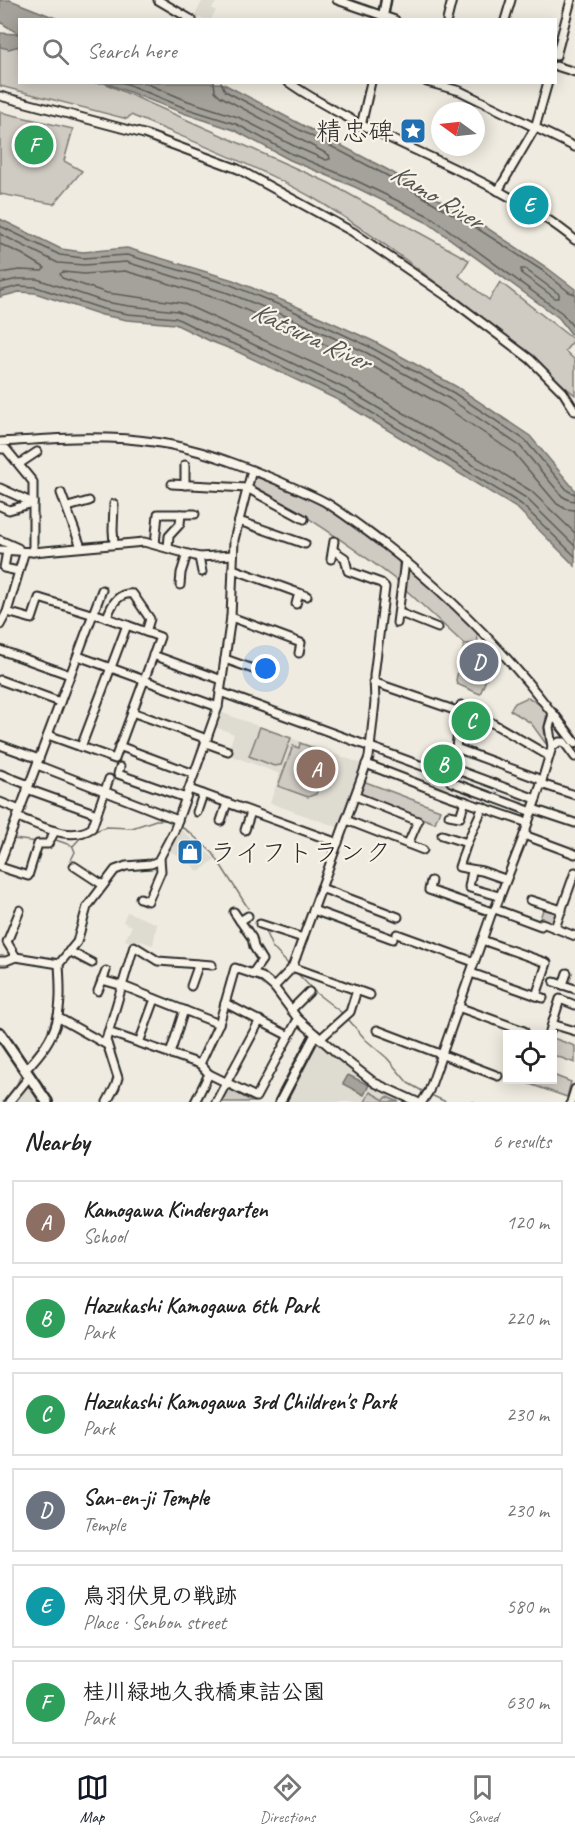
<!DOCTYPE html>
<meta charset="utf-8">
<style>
:root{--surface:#fff;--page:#f6f6f6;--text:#222;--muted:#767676;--line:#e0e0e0;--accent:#111827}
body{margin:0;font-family:Caveat,"Klee One",sans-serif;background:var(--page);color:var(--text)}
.controls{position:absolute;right:18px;bottom:18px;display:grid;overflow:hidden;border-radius:0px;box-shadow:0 3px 15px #0003}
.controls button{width:54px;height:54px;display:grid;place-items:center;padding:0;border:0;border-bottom:2px solid var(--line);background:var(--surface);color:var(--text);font:30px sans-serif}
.compass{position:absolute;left:431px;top:102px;width:54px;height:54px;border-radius:50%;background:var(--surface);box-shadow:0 3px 15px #0003;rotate:285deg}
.you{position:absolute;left:266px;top:669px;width:21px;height:21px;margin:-15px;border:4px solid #fff;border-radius:50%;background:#1a73e8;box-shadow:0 0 0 9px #1a73e833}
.badge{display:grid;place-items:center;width:39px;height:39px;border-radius:50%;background:var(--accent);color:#fff;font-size:20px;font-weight:700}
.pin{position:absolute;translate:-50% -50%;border:3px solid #fff;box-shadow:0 2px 6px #0006}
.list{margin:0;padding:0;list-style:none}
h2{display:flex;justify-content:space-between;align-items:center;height:78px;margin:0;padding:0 24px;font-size:26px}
h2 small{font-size:20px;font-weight:400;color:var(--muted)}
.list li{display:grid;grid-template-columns:39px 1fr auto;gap:18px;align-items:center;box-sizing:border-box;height:84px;margin:0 12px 12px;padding:0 12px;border:2px solid var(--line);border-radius:0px}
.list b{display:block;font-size:22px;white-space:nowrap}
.list p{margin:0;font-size:20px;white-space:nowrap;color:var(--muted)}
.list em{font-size:20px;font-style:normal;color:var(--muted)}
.icon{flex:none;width:33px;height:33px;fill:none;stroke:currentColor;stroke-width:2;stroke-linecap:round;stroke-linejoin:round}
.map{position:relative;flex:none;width:575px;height:1102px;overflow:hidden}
.search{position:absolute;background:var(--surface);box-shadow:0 3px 15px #0003;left:18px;right:18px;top:18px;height:66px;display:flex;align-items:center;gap:15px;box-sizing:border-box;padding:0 21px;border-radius:0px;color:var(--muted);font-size:22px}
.sheet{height:654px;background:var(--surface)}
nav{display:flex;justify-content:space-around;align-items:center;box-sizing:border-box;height:84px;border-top:2px solid var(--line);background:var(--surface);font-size:16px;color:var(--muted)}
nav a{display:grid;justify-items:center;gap:3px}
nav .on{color:var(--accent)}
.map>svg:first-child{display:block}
.built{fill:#dedbd1}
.green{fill:#cfcbc2;stroke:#7d7b76;stroke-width:1.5}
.water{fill:#a4a29a;stroke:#74726e;stroke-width:1.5}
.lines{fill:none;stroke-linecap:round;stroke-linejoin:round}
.shore{stroke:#5b5b57;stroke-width:1.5}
.stream{stroke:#74726e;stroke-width:1.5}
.minor-casing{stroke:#2b2b2b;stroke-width:11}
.tertiary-casing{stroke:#2b2b2b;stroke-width:13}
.secondary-casing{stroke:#2b2b2b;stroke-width:14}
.minor{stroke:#f7f3e8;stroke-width:7}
.tertiary{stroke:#f7f3e8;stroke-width:8}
.secondary{stroke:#f7f3e8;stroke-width:9}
.labels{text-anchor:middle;stroke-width:4.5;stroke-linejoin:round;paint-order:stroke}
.poi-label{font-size:26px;fill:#2b2b2b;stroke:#f7f3e8;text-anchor:end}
.water-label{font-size:27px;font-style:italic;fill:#555552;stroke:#f7f3e8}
</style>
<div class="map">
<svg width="575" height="1102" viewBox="0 0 575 1102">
<rect width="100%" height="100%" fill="#efebe0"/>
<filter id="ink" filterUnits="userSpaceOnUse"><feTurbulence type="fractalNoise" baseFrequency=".0167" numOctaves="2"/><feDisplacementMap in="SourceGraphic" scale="12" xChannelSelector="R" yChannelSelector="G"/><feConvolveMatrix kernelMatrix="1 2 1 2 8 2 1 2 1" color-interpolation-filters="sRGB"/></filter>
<g filter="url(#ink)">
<!-- built -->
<g class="built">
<polygon points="203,0 216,3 212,8 216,11 211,19 195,18 195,15"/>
<polygon points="220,712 362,764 363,766 340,828 270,803 280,774 227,754 234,734 215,727"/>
<polygon points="178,827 215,859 199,872 187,860 167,850"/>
<polygon points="127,912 157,924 153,945 137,940 136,944 125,940 132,926 123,922"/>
<polygon points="319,1040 332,1054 372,1083 411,1102 283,1102 315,1042"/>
<polygon points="27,1086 32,1086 43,1102 14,1102"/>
</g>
<!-- green -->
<g class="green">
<path d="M0 44 19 47 20 82 104 83 329 183 469 260 459 276 489 300 500 282 574 340 565 351 575 360V395C494 329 414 260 325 205 264 168 196 143 131 115L127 119 0 86Z"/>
<polygon points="0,112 73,129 64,161 82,171 54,204 0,194"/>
<path d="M259 477 321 503 397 558 399 563 400 583C353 547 304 513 252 485L255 479Z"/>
<polygon points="410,568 468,622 477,632 478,643 464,644 406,590 407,569"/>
<polygon points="481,644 496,661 495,666 492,665 480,694 457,684 456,680 464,645"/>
<polygon points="528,697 542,706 547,713 544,728 546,744 531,723 510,710 515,703"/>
<polygon points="466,710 481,719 477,729 461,723 463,712"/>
<polygon points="260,727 291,738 281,765 274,766 249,756"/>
<polygon points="300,743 324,752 321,761 322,764 327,766 316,794 308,797 278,786 293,746 299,748"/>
<polygon points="439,757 450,761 448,772 435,767"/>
<polygon points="363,781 440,810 435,823 358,795"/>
<polygon points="544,906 558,910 555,921 551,923 540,919"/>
<polygon points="553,1038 575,1046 575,1063 553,1055"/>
<polygon points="553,1075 571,1082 567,1097 518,1080 552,1080"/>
<polygon points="226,1087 253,1102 218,1102"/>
<polygon points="370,1092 384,1100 387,1097 399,1102 365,1102"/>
</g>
<!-- water -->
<g class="water">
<polygon points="0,0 10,0 58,19 20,20 19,46 9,49 0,47 0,33 19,34 0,22"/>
<polygon points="106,83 222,83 388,170 481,224 546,267 575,289 575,339 559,318 428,223 355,187 290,160 234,130 183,113"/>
<polygon points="0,219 61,249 83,252 127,248 233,280 291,304 373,341 457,387 530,436 575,490 575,566 518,509 340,401 236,351 210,341 175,324 127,320 102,315 35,293 19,292 0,297"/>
<polygon points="348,1075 369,1085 364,1095 343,1084"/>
</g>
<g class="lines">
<!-- shore -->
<g class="shore">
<polyline points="122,82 185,108 236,124 292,154 357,181 431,217 562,313 575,329"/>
<polyline points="143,82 188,101 238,117 296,147 326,160 330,159 329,155 220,96 215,91 214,82"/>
<polyline points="221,82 225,91 386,175 478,229 543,271 569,292 575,294"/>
<polyline points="0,226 60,255 83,258 127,255 231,285 289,309 370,347 454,393 525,440 568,491 575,494"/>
<polyline points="0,234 58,263 84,265 126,262 228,293 286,316 367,353 450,399 520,446 562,496 569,500 575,501"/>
<polyline points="0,244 22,254 45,268 42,271 19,270 0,273"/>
<polygon points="521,269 525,269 559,294 559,298 555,298 522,274"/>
<polyline points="0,283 18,279 37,279 105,302 129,306 178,311 242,339 346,389 449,450 526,498 575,546"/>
<polyline points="0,291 19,286 36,287 103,309 128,314 176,318 212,336 239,346 343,395 521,504 575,556"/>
<polyline points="575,510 566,509 557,504 514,453 445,407 363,361 225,301 167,283 125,271 84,274 63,272 60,274 62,278 107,293 182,303 350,380 531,491 575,533"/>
</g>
<!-- stream -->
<g class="stream">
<polyline points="178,825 189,832 213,853 248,908"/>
<polyline points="13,839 38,842"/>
<polyline points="56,840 73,846 82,836 106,827 132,828 156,820 169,820"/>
<polyline points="71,860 75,852 73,847"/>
<polyline points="265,931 272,947 289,965"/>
<polyline points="297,973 316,993 342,1013"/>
<polyline points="348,1019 366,1040 387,1058 408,1083 424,1092"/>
<polyline points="26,1063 46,1038 57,1002"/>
<polyline points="431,1095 446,1102"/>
<polyline points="421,1098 422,1092"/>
<polyline points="3,1102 17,1084 22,1073"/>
<polyline points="453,1102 474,1102"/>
</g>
<!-- minor casing -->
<g class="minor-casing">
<g id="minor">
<polyline points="158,0 192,20"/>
<polyline points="337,0 395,20"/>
<polyline points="447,20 452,0"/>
<polyline points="505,20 511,0"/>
<polyline points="556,56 571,0"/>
<polyline points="556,66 575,72"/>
<path d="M288 82C356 129 435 155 506 195 531 209 554 222 575 240"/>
<polyline points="427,82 460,91 575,147"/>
<polyline points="0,96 144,134 238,169 353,232 448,297 530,359 563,392 575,411"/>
<polyline points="361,126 371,82"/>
<polyline points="498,191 535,128 548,82"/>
<path d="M0 442C51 439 103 434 154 442 198 448 238 464 279 481 294 488 310 494 325 502 345 514 365 530 384 544 447 593 504 650 553 714L549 727 552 747 541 784 524 835 495 909 492 912 429 1091 422 1102"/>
<polyline points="0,449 6,449 33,482 33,552"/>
<polyline points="19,464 37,452"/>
<polyline points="172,484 247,488 304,519"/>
<polyline points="185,485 185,465"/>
<polyline points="0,488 33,503"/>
<polyline points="61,493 81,547"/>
<polyline points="0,506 9,510 33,503"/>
<polyline points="68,507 89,501"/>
<polyline points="239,521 305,544"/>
<polyline points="0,540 18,548"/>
<polyline points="114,544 113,530 114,504"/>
<polyline points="155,544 158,514 195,514"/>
<polyline points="168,548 169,536 180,524 181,514"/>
<polyline points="0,550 33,552 144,542 199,557 233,555"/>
<polyline points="7,551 4,568 18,571"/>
<polyline points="199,557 202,572"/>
<polyline points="331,559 334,541"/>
<polyline points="233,569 307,596"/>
<polyline points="180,585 181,573 187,554"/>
<polyline points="296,604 299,593"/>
<polyline points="7,612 32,619 39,598 94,615 99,615 160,637 115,759 48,735"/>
<polyline points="400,613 438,628"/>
<polyline points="231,617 301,643 299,653"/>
<path d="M107 618C111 605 118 592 133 594L150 619 146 632"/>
<polyline points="397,623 405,561"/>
<polyline points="0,625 7,612 24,554 26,552"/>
<polyline points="0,650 70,675"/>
<polyline points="153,655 222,680"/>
<polyline points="78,656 218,707"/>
<polyline points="225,659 267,674"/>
<polyline points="0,680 60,702"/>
<polyline points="373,682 460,712"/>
<polyline points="220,692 447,775 451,782 532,812"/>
<polyline points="132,712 207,739"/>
<polyline points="206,743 228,751"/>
<polyline points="0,745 39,759"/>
<polyline points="119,746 194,774"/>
<polyline points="81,747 127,625"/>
<polyline points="552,747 559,742 564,742 575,757"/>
<polyline points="366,764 449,796 528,823"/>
<polyline points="37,765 178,820"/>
<polyline points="120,767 118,774 186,798"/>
<polyline points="452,768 536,799"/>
<polyline points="0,774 29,785"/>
<polyline points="542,780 456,748 461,705 549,756"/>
<polyline points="541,784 575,795"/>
<polyline points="27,789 97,814"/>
<polyline points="189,789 338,843"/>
<polyline points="355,796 418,821 408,844"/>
<polyline points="0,802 20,810"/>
<polyline points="483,807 467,843 459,867 482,871 505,879"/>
<polyline points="533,809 575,823"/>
<polyline points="197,812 203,794"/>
<polyline points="449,815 460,817 465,801"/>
<path d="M17 817C40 825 70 843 92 828L109 779"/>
<polyline points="346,820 423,850"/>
<polyline points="221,821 227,803"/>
<polyline points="245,830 251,812"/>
<polyline points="442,835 467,843"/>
<polyline points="524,835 575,854"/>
<polyline points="0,863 102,590"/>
<polyline points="74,866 103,885"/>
<polyline points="0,867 28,876 38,844 48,844 55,831"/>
<polyline points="472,871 469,887 470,888 499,896"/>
<polyline points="431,881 429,890 492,912"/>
<polyline points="321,888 398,917"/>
<polyline points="140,898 148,901 161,871 160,858"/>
<polyline points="530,900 562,910"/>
<polyline points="495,909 541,926 542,923 575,936"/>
<polyline points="313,910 393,939"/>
<polyline points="234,912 252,938 254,947 262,960 252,974"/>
<polyline points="240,921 248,916"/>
<polyline points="260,924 303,938"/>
<polyline points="555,928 575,872"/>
<polyline points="397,934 474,962"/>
<polyline points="482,940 547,963 536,996"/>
<polyline points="69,951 92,963"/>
<polyline points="16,957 7,942 20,910"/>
<polyline points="0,961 6,961 16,957 59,964"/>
<polyline points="292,967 370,995"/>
<polyline points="471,973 543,998"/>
<polyline points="102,980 123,986 219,1024"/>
<polyline points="554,982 575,989"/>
<polyline points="563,985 567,973"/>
<polyline points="191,986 197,969 197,964"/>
<polyline points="274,987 292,968 369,757 375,702 374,676 385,587 381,583 348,571 345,558 333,550"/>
<polyline points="98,991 106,971"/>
<polyline points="225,1003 289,1036"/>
<polyline points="458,1007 524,1031"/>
<polyline points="291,1010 309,992"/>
<polyline points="59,1018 107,1045"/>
<polyline points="552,1024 575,1031"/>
<polyline points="377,1030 498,1076"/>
<polyline points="550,1031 560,999 575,1005"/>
<polyline points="108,1032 200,1064"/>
<polyline points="320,1039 350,1012 357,990"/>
<polyline points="139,1043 155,999"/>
<polyline points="170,1054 184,1010"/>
<path d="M25 1070C61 1034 62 1013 59 964L77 942 87 907 115 870 126 866 151 864 158 861 174 831 218 707 231 617 234 540 252 470"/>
<polyline points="209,1074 256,1097 298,1019"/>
<polyline points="9,1102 30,1076"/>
<polyline points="107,1102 115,1087 118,1078 106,1040 134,946 158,961 212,965"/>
<polyline points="195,1102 209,1074 200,1064 220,1021 235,968 262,977 274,987 298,1019 338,1054 375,1083 417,1102"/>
<polyline points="216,1102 260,1020"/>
<polyline points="571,1102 575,1089"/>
</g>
</g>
<!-- tertiary casing -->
<g class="tertiary-casing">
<g id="tertiary">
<polyline points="383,16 386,0"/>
<polyline points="553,714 575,743"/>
<polyline points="280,1102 315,1035"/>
</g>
</g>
<!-- secondary casing -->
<g class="secondary-casing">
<polyline id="secondary" points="0,1033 47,1102"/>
</g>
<!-- minor -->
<use href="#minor" class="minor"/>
<!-- tertiary -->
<use href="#tertiary" class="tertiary"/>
<!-- secondary -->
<use href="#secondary" class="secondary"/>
</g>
</g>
<!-- icons -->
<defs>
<g id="sight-square" transform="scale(1.35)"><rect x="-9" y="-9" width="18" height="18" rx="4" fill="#1f6fb2" stroke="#f7f3e8"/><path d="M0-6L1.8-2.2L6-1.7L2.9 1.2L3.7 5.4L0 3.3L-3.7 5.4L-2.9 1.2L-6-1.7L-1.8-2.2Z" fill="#fff"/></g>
<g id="shop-square" transform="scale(1.35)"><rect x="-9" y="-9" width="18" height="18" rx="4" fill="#1f6fb2" stroke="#f7f3e8"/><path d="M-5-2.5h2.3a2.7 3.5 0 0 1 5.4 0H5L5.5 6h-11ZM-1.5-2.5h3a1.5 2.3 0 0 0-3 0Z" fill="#fff"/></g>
</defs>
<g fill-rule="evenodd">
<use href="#sight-square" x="413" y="131"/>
<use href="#shop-square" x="190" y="852"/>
</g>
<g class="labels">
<!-- poi labels -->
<g class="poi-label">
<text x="394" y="140">精忠碑</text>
<text x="210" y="861" text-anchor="start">ライフトランク</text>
</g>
<!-- water labels -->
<g class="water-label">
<text transform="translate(437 196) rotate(31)" y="9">Kamo River</text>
<text transform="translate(311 336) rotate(25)" y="9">Katsura River</text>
</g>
</g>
</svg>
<div class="controls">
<button><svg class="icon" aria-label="locate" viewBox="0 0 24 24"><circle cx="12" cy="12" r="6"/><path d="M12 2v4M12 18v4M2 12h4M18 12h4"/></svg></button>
</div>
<svg class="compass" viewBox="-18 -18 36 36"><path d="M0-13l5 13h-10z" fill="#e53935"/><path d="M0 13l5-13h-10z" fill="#767676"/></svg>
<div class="you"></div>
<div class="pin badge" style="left:316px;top:769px;background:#8d6e63">A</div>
<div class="pin badge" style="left:443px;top:764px;background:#2e9e5b">B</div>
<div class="pin badge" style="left:471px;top:721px;background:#2e9e5b">C</div>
<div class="pin badge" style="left:479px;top:662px;background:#6b7280">D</div>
<div class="pin badge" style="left:529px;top:205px;background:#0f9aa8">E</div>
<div class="pin badge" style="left:34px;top:145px;background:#2e9e5b">F</div>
<div class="search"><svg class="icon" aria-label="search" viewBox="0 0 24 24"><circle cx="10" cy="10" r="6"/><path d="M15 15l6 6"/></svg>Search here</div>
</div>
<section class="sheet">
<h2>Nearby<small>6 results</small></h2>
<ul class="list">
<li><span class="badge" style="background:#8d6e63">A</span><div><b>Kamogawa Kindergarten</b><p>School</p></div><em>120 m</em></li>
<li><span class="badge" style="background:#2e9e5b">B</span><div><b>Hazukashi Kamogawa 6th Park</b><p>Park</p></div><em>220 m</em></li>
<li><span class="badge" style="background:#2e9e5b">C</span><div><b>Hazukashi Kamogawa 3rd Children's Park</b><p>Park</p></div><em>230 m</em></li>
<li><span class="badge" style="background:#6b7280">D</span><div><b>San-en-ji Temple</b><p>Temple</p></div><em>230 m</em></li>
<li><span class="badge" style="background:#0f9aa8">E</span><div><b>鳥羽伏見の戦跡</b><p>Place · Senbon street</p></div><em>580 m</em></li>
<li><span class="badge" style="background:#2e9e5b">F</span><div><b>桂川緑地久我橋東詰公園</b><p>Park</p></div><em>630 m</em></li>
</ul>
</section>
<nav>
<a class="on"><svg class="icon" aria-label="map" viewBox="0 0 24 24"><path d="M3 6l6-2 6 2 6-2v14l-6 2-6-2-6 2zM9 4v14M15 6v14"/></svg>Map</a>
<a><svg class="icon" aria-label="directions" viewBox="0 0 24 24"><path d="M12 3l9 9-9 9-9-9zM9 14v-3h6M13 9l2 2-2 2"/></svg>Directions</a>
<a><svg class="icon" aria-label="saved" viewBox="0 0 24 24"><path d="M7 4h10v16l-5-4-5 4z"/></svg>Saved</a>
</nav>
